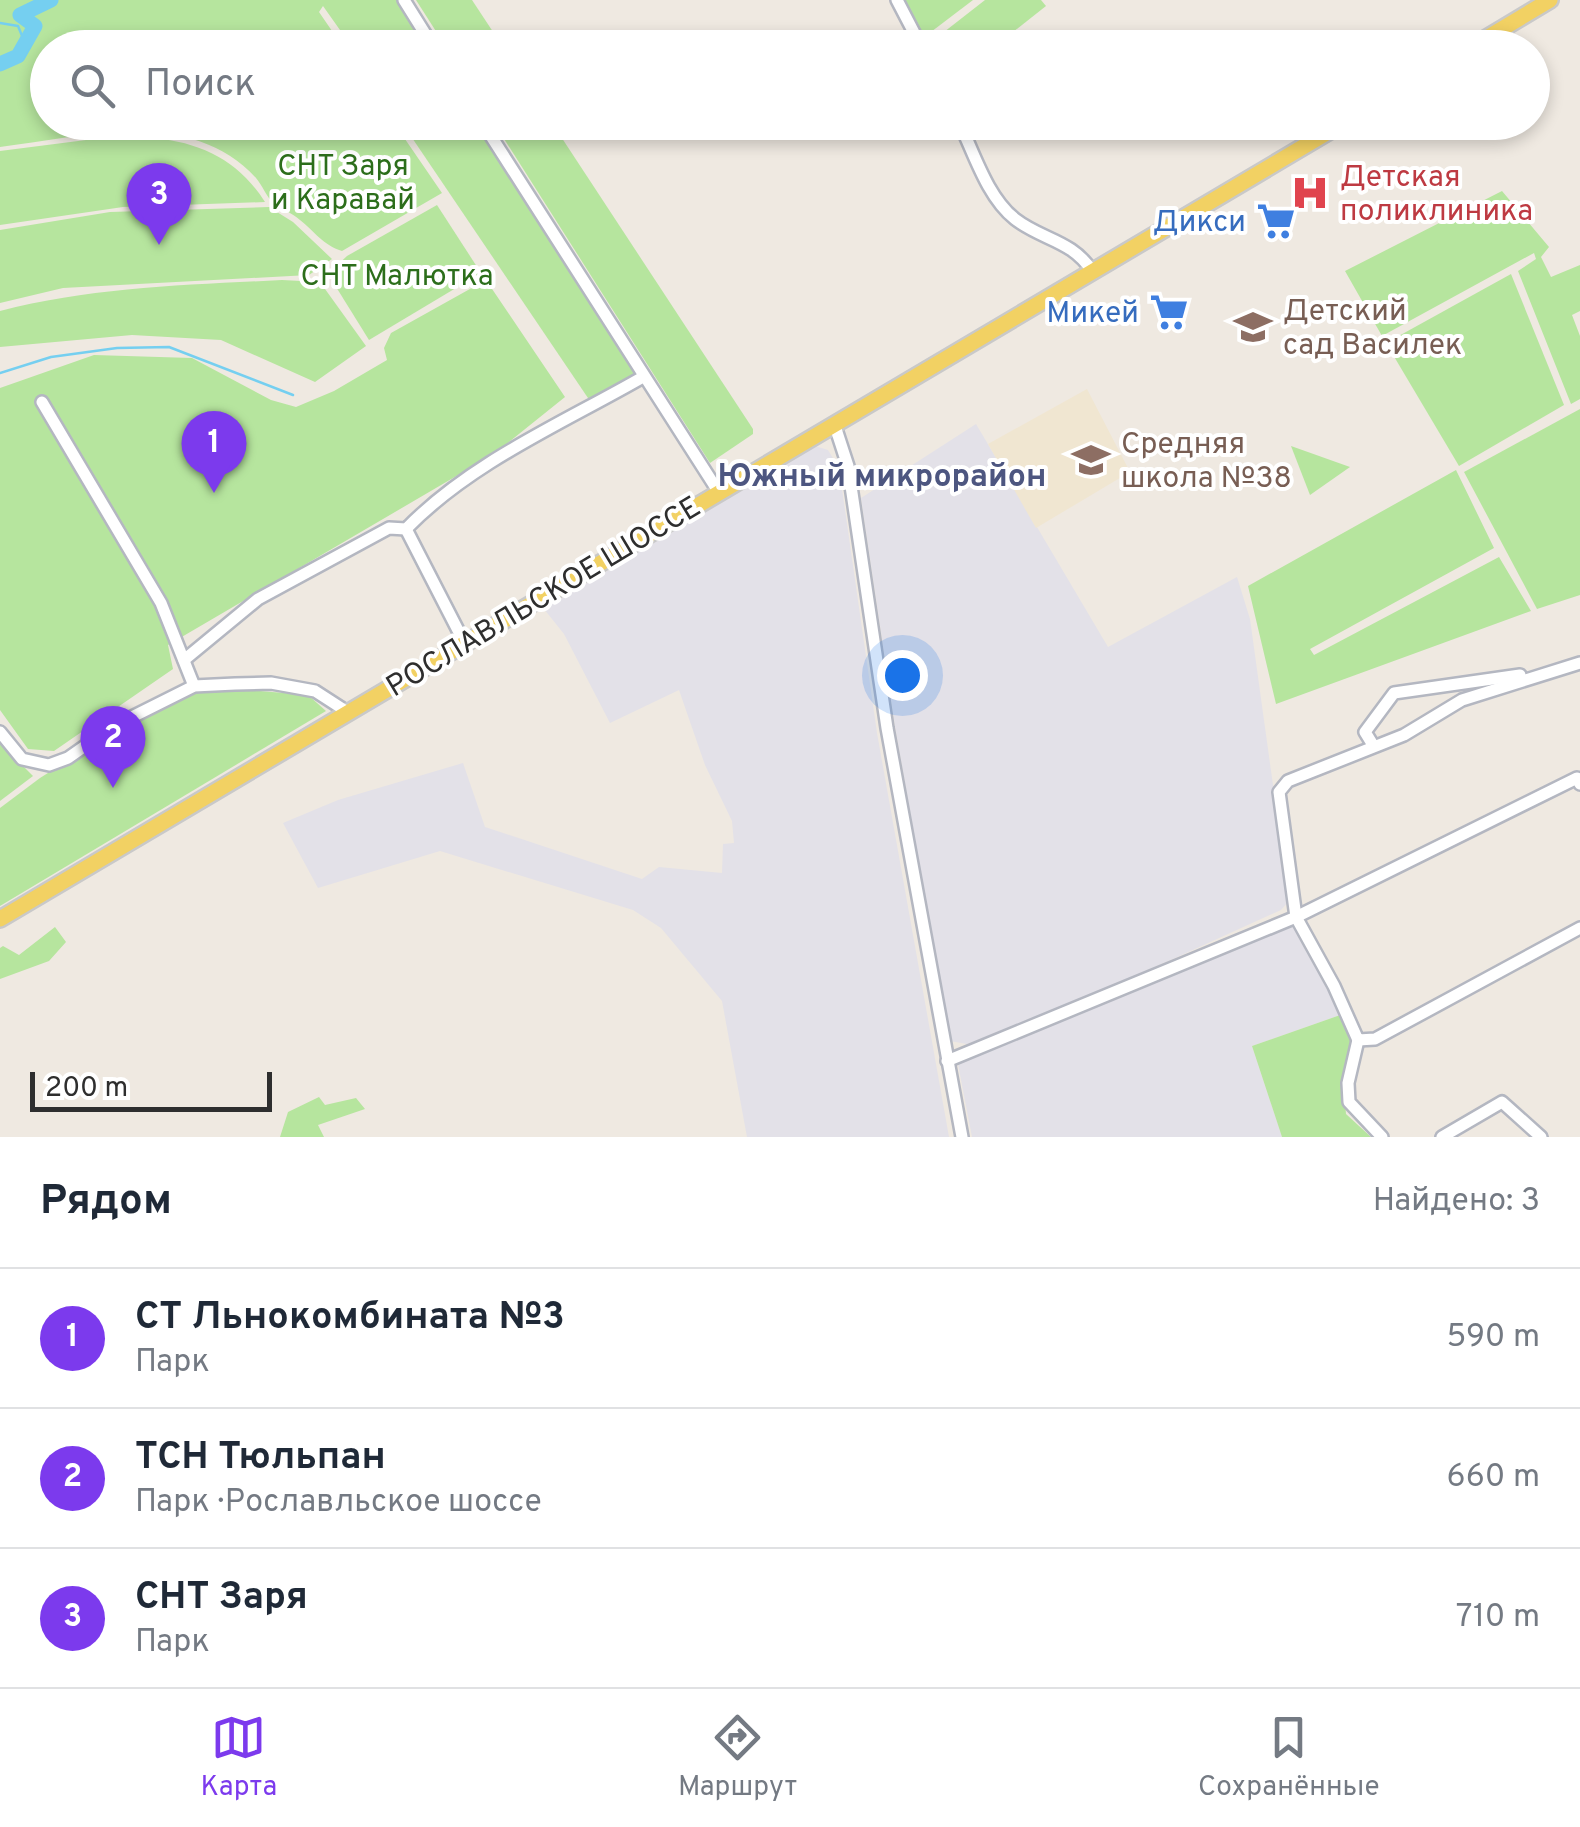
<!DOCTYPE html>
<html lang="ru">
<meta charset="utf-8">
<style>
:root{--surface:#fff;--page:#f2f2f3;--text:#1f2937;--muted:#747a83;--line:#e0e1e3;--accent:#7c3aed}
body{margin:0;font-family:Overpass,sans-serif;background:var(--page);color:var(--text)}
.scale{position:absolute;left:30px;bottom:25px;width:242px;box-sizing:border-box;padding-left:10px;border:5px solid #2e2e2e;border-top:0;font-size:28px;line-height:35px;white-space:nowrap;color:#2e2e2e;-webkit-text-stroke:8px #fff;paint-order:stroke}
.you{position:absolute;left:902px;top:675px;width:35px;height:35px;margin:-25px;border:8px solid #fff;border-radius:50%;background:#1a73e8;box-shadow:0 0 0 15px #1a73e833}
.badge{display:grid;place-items:center;width:65px;height:65px;border-radius:50%;background:var(--accent);color:#fff;font-size:32px;font-weight:700}
.pin{position:absolute;translate:-50% -82px;filter:drop-shadow(0 2px 5px #0008)}
.pin::after{content:'';position:absolute;top:52px;width:35px;height:30px;background:inherit;clip-path:polygon(0 0,100% 0,50% 100%)}
.list{margin:0;padding:0;list-style:none}
h2{display:flex;justify-content:space-between;align-items:center;height:130px;margin:0;padding:0 40px;font-size:42px}
h2 small{font-size:32px;font-weight:400;color:var(--muted)}
.list li{display:grid;grid-template-columns:65px 1fr auto;gap:30px;align-items:center;box-sizing:border-box;height:140px;padding:0 40px;border-top:2px solid var(--line)}
.list b{display:block;font-size:38px;white-space:nowrap}
.list p{margin:0;font-size:32px;white-space:nowrap;color:var(--muted)}
.list em{font-size:32px;font-style:normal;color:var(--muted)}
.icon{flex:none;width:55px;height:55px;fill:none;stroke:currentColor;stroke-width:2;stroke-linecap:round;stroke-linejoin:round}
.map{position:relative;flex:none;width:1580px;height:1137px;overflow:hidden}
.search{position:absolute;background:var(--surface);box-shadow:0 5px 15px #0003;left:30px;right:30px;top:30px;height:110px;display:flex;align-items:center;gap:25px;box-sizing:border-box;padding:0 35px;border-radius:55px;color:var(--muted);font-size:38px}
.sheet{height:550px;background:var(--surface)}
nav{display:flex;justify-content:space-around;align-items:center;box-sizing:border-box;height:140px;border-top:2px solid var(--line);background:var(--surface);font-size:28px;color:var(--muted)}
nav a{display:grid;justify-items:center;gap:5px}
nav .on{color:var(--accent)}
.map>svg:first-child{display:block}
.industrial{fill:#e3e1e8}
.education{fill:#f0e6d1}
.green{fill:#b6e59e}
.lines{fill:none;stroke-linecap:round;stroke-linejoin:round}
.stream{stroke:#75cff0;stroke-width:2.5}
.river{stroke:#75cff0;stroke-width:15}
.minor-casing{stroke:#b4b7c1;stroke-width:16}
.major-casing{stroke:#c9c9c9;stroke-width:20}
.minor{stroke:#fff;stroke-width:11}
.major{stroke:#f2d163;stroke-width:15}
.labels{text-anchor:middle;stroke-width:8;stroke-linejoin:round;paint-order:stroke}
.park-label{font-size:30px;fill:#2c6e1b;stroke:#fff}
.health-label{font-size:30px;fill:#be3a42;stroke:#fff;text-anchor:start}
.shop-label{font-size:30px;fill:#366cbe;stroke:#fff;text-anchor:end}
.education-label{font-size:30px;fill:#785e54;stroke:#fff;text-anchor:start}
.street-label{font-size:30px;fill:#2e2e2e;stroke:#fff}
.neighbourhood-label{font-size:32px;font-weight:bold;fill:#4d5680;stroke:#fff}
</style>
<div class="map">
<svg width="1580" height="1137" viewBox="0 0 1580 1137">
<rect width="100%" height="100%" fill="#efe9e1"/>
<!-- industrial -->
<g class="industrial">
<polygon points="976,424 1108,647 1237,577 1250,619 1289,901 1281,910 1173,959 1038,1018 967,1044 950,1041 895,726 861,498"/>
<polygon points="815,446 828,450 839,468 877,733 949,1137 747,1137 722,1001 661,928 633,910 440,851 318,888 283,823 338,800 463,763 485,827 642,879 659,867 722,873 723,844 734,843 732,821 705,765 679,690 610,723 564,634 544,609"/>
<polygon points="1298,918 1346,1013 1252,1046 1282,1137 972,1137 957,1059"/>
</g>
<!-- education -->
<polygon class="education" points="1087,389 1130,472 1036,528 988,444"/>
<!-- green -->
<g class="green">
<path d="M0 0H403L434 47H352L323 6 319 12 343 47 48 48V122L394 123 442 193 342 251C323 245 315 232 300 220 292 213 282 209 274 203 266 197 263 186 256 178 192 107 83 137 0 147Z"/>
<polygon points="416,0 472,0 503,47 446,47"/>
<polygon points="904,0 973,0 923,38"/>
<polygon points="985,0 1041,0 1046,6 994,47 954,47 944,32"/>
<polygon points="402,123 482,123 642,372 590,401"/>
<polygon points="494,123 552,123 753,429 753,434 710,463"/>
<path d="M155 138C202 143 239 161 265 202L123 207 0 225V151L86 140Z"/>
<polygon points="1502,191 1549,247 1541,257 1551,277 1580,265 1580,311 1572,315 1580,336 1580,399 1571,404 1518,271 1536,259 1534,253 1382,336 1345,271"/>
<polygon points="437,205 481,273 369,340 328,274 347,256"/>
<polygon points="269,207 293,222 332,259 309,275 63,288 0,303 0,230 110,212"/>
<polygon points="1511,274 1564,405 1459,466 1386,343"/>
<path d="M282 280 320 282 366 346 315 382 221 340 132 335 0 347V311C93 287 187 285 282 280Z"/>
<polygon points="486,280 565,397 494,454 168,645 173,669 54,751 28,749 0,710 0,388 94,355 192,358 271,400 296,407 334,391 387,360 384,348 391,333"/>
<polygon points="1580,409 1580,595 1537,609 1464,472"/>
<polygon points="1291,446 1350,467 1310,495"/>
<polygon points="1456,470 1494,548 1310,649 1314,655 1499,557 1531,611 1276,704 1248,586"/>
<polygon points="210,687 308,695 326,711 0,906 0,808 40,778 150,709"/>
<polygon points="0,743 33,776 0,801"/>
<polygon points="55,927 66,942 49,961 0,979 0,948 3,946 19,955"/>
<polygon points="1346,1013 1356,1047 1343,1080 1346,1114 1371,1137 1282,1137 1252,1046"/>
<polygon points="319,1097 325,1105 356,1098 365,1109 318,1125 324,1137 280,1137 288,1112"/>
</g>
<g class="lines">
<!-- stream -->
<g class="stream">
<polyline points="0,23 18,26 25,43"/>
<polyline points="0,373 51,357 117,348 169,347 293,395"/>
</g>
<!-- river -->
<polyline class="river" points="0,64 18,56 35,26 20,15 51,0"/>
<!-- minor casing -->
<g class="minor-casing">
<g id="minor">
<polyline points="404,0 434,48"/>
<polyline points="897,0 922,48"/>
<polyline points="482,122 718,491"/>
<path d="M959 122C974 153 987 197 1015 219 1042 240 1072 240 1092 271"/>
<polyline points="42,402 161,603 194,686"/>
<polyline points="834,423 848,466 887,728 962,1137"/>
<polyline points="406,529 464,642"/>
<path d="M184 660 258 599 389 528 406 529C471 462 563 423 643 377"/>
<polyline points="1580,663 1462,700 1404,735 1288,781 1279,792 1296,917 1334,986 1358,1040 1375,1039 1580,928"/>
<polyline points="0,732 22,759 49,765 68,758 112,727 194,686 235,684 271,683 315,691 349,713"/>
<polyline points="1373,745 1365,732 1394,693 1520,675"/>
<polyline points="1358,1040 1348,1083 1349,1102 1382,1137"/>
<polyline points="947,1061 1296,917 1577,778 1580,784"/>
<polyline points="1442,1137 1502,1102 1541,1137"/>
</g>
</g>
<!-- major casing -->
<g class="major-casing">
<g id="major">
<polyline points="1470,48 1550,0"/>
<polyline points="0,919 1345,122"/>
</g>
</g>
<!-- minor -->
<use href="#minor" class="minor"/>
<!-- major -->
<use href="#major" class="major"/>
</g>
<!-- icons -->
<defs>
<g id="hospital-bare" transform="scale(3)"><path d="M-5-5h3v3.5h4V-5h3V5h-3V1.5h-4V5h-3Z" fill="#e0444e" stroke="#fff" stroke-width="2.5" paint-order="stroke"/></g>
<g id="supermarket-bare" transform="scale(3)"><path d="M-6-5.5h2.5l.6 2H6L4.5 2H-2.5L-4.4-4H-6ZM-1.5 3.2a1.3 1.3 0 1 0 .1 0ZM3 3.2a1.3 1.3 0 1 0 .1 0Z" fill="#3f7fe0" stroke="#fff" stroke-width="2.5" paint-order="stroke"/></g>
<g id="school-bare" transform="scale(3)"><path d="M0-5L7-2L0 1L-7-2ZM-4 1L0 2.5L4 1V4Q0 6-4 4Z" fill="#8d6e63" stroke="#fff" stroke-width="2.5" paint-order="stroke"/></g>
</defs>
<g fill-rule="evenodd">
<use href="#hospital-bare" x="1310" y="193"/>
<use href="#supermarket-bare" x="1276" y="221"/>
<use href="#supermarket-bare" x="1169" y="312"/>
<use href="#school-bare" x="1253" y="327"/>
<use href="#school-bare" x="1091" y="460"/>
</g>
<g class="labels">
<!-- park labels -->
<g class="park-label">
<text x="343" y="175">СНТ Заря<tspan x="343" dy="34">и Каравай</tspan></text>
<text x="397" y="285">СНТ Малютка</text>
</g>
<!-- health labels -->
<g class="health-label">
<text x="1340" y="186">Детская<tspan x="1340" dy="34">поликлиника</tspan></text>
</g>
<!-- shop labels -->
<g class="shop-label">
<text x="1246" y="231">Дикси</text>
<text x="1139" y="322">Микей</text>
</g>
<!-- education labels -->
<g class="education-label">
<text x="1283" y="320">Детский<tspan x="1283" dy="34">сад Василек</tspan></text>
<text x="1121" y="453">Средняя<tspan x="1121" dy="34">школа №38</tspan></text>
</g>
<!-- street labels -->
<g class="street-label">
<text transform="translate(543 596) rotate(-31)" y="10">РОСЛАВЛЬСКОЕ ШОССЕ</text>
</g>
<!-- neighbourhood labels -->
<g class="neighbourhood-label">
<text x="882" y="486">Южный микрорайон</text>
</g>
</g>
</svg>
<div class="scale">200 m</div>
<div class="you"></div>
<div class="pin badge" style="left:214px;top:493px">1</div>
<div class="pin badge" style="left:113px;top:788px">2</div>
<div class="pin badge" style="left:159px;top:245px">3</div>
<div class="search"><svg class="icon" aria-label="search" viewBox="0 0 24 24"><circle cx="10" cy="10" r="6"/><path d="M15 15l6 6"/></svg>Поиск</div>
</div>
<section class="sheet">
<h2>Рядом<small>Найдено: 3</small></h2>
<ul class="list">
<li><span class="badge">1</span><div><b>СТ Льнокомбината №3</b><p>Парк</p></div><em>590 m</em></li>
<li><span class="badge">2</span><div><b>ТСН Тюльпан</b><p>Парк · Рославльское шоссе</p></div><em>660 m</em></li>
<li><span class="badge">3</span><div><b>СНТ Заря</b><p>Парк</p></div><em>710 m</em></li>
</ul>
</section>
<nav>
<a class="on"><svg class="icon" aria-label="map" viewBox="0 0 24 24"><path d="M3 6l6-2 6 2 6-2v14l-6 2-6-2-6 2zM9 4v14M15 6v14"/></svg>Карта</a>
<a><svg class="icon" aria-label="directions" viewBox="0 0 24 24"><path d="M12 3l9 9-9 9-9-9zM9 14v-3h6M13 9l2 2-2 2"/></svg>Маршрут</a>
<a><svg class="icon" aria-label="saved" viewBox="0 0 24 24"><path d="M7 4h10v16l-5-4-5 4z"/></svg>Сохранённые</a>
</nav>
